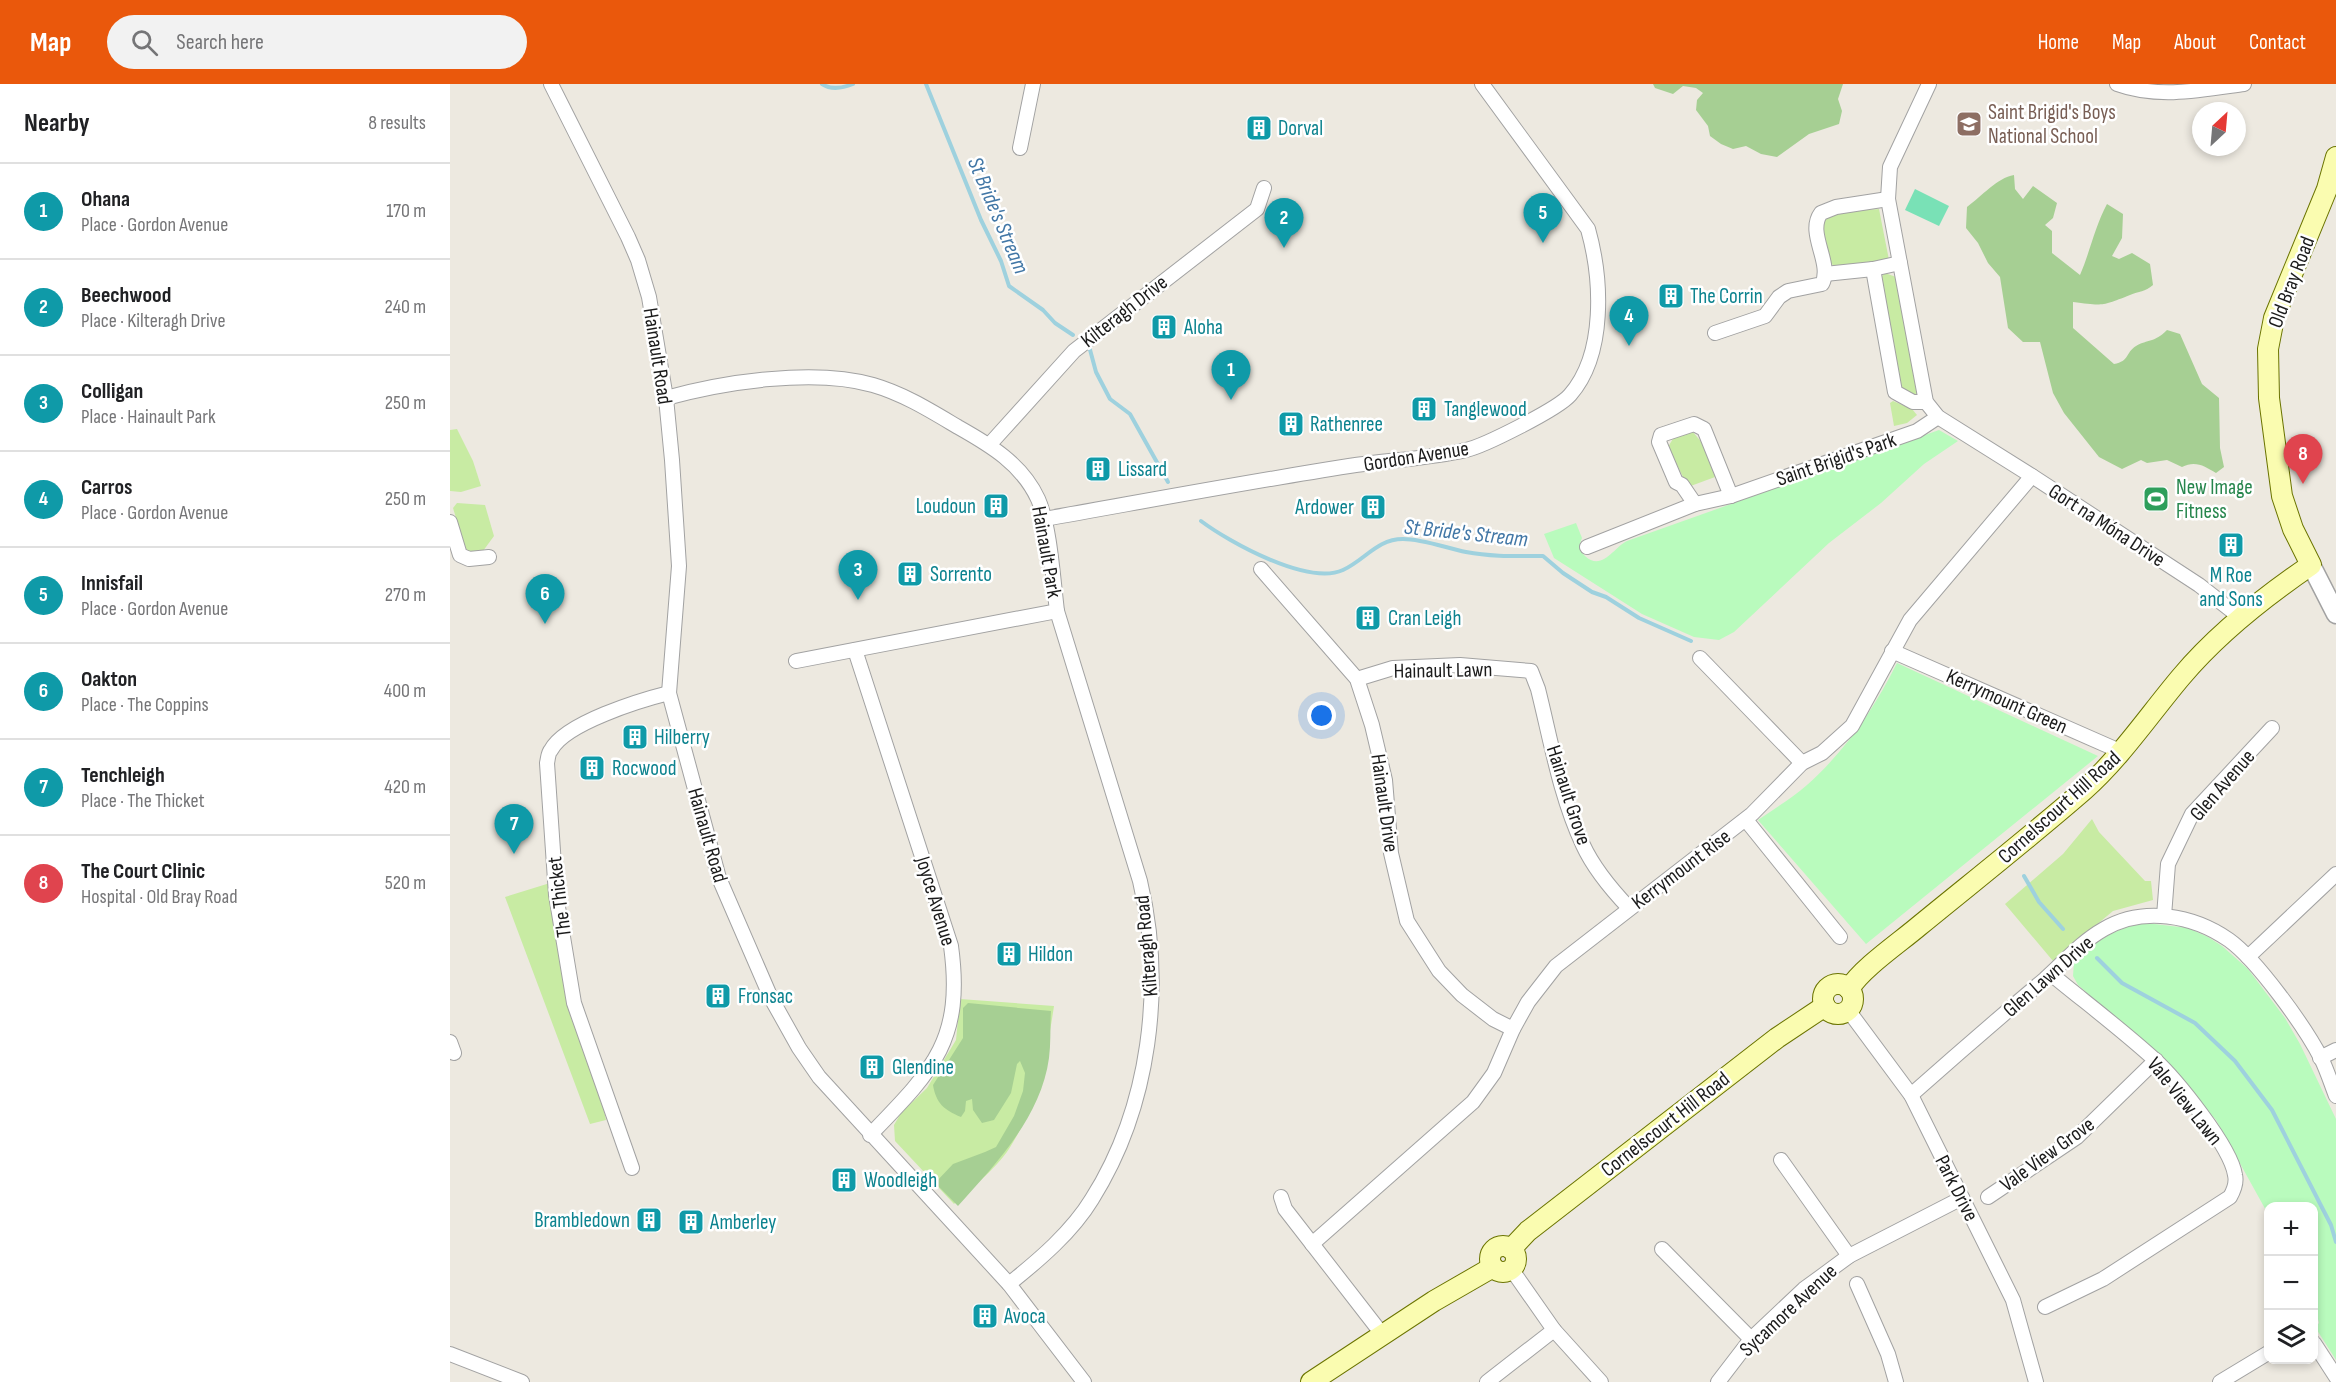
<!DOCTYPE html>
<meta charset="utf-8">
<style>
:root{--surface:#fff;--page:#f2f2f2;--text:#202124;--muted:#757577;--line:#e0e0e0;--accent:#ea580c}
body{margin:0;font-family:"Sofia Sans Condensed",sans-serif;background:var(--page);color:var(--text)}
.controls{position:absolute;right:18px;bottom:18px;display:grid;overflow:hidden;border-radius:12px;box-shadow:0 3px 9px #0003}
.controls button{width:54px;height:54px;display:grid;place-items:center;padding:0;border:0;border-bottom:2px solid var(--line);background:var(--surface);color:var(--text);font:30px sans-serif}
.compass{position:absolute;left:1742px;top:18px;width:54px;height:54px;border-radius:50%;background:var(--surface);box-shadow:0 3px 9px #0003;rotate:26deg}
.you{position:absolute;left:872px;top:632px;width:21px;height:21px;margin:-15px;border:4px solid #fff;border-radius:50%;background:#1a73e8;box-shadow:0 0 0 9px #1a73e833}
.badge{display:grid;place-items:center;width:39px;height:39px;border-radius:50%;background:var(--accent);color:#fff;font-size:20px;font-weight:700}
.pin{position:absolute;translate:-50% -50px;filter:drop-shadow(0 2px 3px #0008)}
.pin::after{content:'';position:absolute;top:32px;width:21px;height:18px;background:inherit;clip-path:polygon(0 0,100% 0,50% 100%)}
.list{margin:0;padding:0;list-style:none}
h2{display:flex;justify-content:space-between;align-items:center;height:78px;margin:0;padding:0 24px;font-size:26px}
h2 small{font-size:20px;font-weight:400;color:var(--muted)}
.list li{display:grid;grid-template-columns:39px 1fr auto;gap:18px;align-items:center;box-sizing:border-box;height:96px;padding:0 24px;border-top:2px solid var(--line)}
.list b{display:block;font-size:22px;white-space:nowrap}
.list p{margin:0;font-size:20px;white-space:nowrap;color:var(--muted)}
.list em{font-size:20px;font-style:normal;color:var(--muted)}
.icon{flex:none;width:33px;height:33px;fill:none;stroke:currentColor;stroke-width:2;stroke-linecap:round;stroke-linejoin:round}
.map{position:relative;flex:none;width:1886px;height:1298px;overflow:hidden}
header{display:flex;align-items:center;gap:36px;box-sizing:border-box;height:84px;padding:0 30px;background:var(--accent);color:#fff}
header strong{font-size:28px}
nav{display:flex;gap:33px;margin-inline-start:auto;font-size:21px}
.search{width:420px;height:54px;background:var(--page);display:flex;align-items:center;gap:15px;box-sizing:border-box;padding:0 21px;border-radius:33px;color:var(--muted);font-size:22px}
main{display:flex}
aside{flex:1;background:var(--surface)}
.map>svg:first-child{display:block}
.grass{fill:#c8eba3}
.forest{fill:#a6cf93}
.park{fill:#b9fbbd}
.pitch{fill:#79e1b6}
.lines{fill:none;stroke-linecap:round;stroke-linejoin:round}
.stream{stroke:#9ed1de;stroke-width:4}
.minor-casing{stroke:#a2a2a2;stroke-width:16}
.tertiary-casing{stroke:#a2a2a2;stroke-width:21}
.secondary-casing{stroke:#6b7400;stroke-width:22}
.minor{stroke:#fff;stroke-width:14}
.tertiary{stroke:#fff;stroke-width:18}
.secondary{stroke:#fafcb0;stroke-width:20}
.labels{text-anchor:middle;stroke-width:5;stroke-linejoin:round;paint-order:stroke}
.education-label{font-size:21px;fill:#785e54;stroke:#fff;text-anchor:start}
.culture-label{font-size:21px;fill:#0d838f;stroke:#fff;text-anchor:start}
.street-label{font-size:21px;fill:#1b1b1b;stroke:#fff}
.leisure-label{font-size:21px;fill:#27864d;stroke:#fff;text-anchor:start}
.water-label{font-size:22px;font-style:italic;fill:#4277a6;stroke:#fff}
</style>
<header>
<strong>Map</strong>
<div class="search"><svg class="icon" aria-label="search" viewBox="0 0 24 24"><circle cx="10" cy="10" r="6"/><path d="M15 15l6 6"/></svg>Search here</div>
<nav><a>Home</a><a>Map</a><a>About</a><a>Contact</a></nav>
</header>
<main>
<aside>
<h2>Nearby<small>8 results</small></h2>
<ul class="list">
<li><span class="badge" style="background:#0f9aa8">1</span><div><b>Ohana</b><p>Place · Gordon Avenue</p></div><em>170 m</em></li>
<li><span class="badge" style="background:#0f9aa8">2</span><div><b>Beechwood</b><p>Place · Kilteragh Drive</p></div><em>240 m</em></li>
<li><span class="badge" style="background:#0f9aa8">3</span><div><b>Colligan</b><p>Place · Hainault Park</p></div><em>250 m</em></li>
<li><span class="badge" style="background:#0f9aa8">4</span><div><b>Carros</b><p>Place · Gordon Avenue</p></div><em>250 m</em></li>
<li><span class="badge" style="background:#0f9aa8">5</span><div><b>Innisfail</b><p>Place · Gordon Avenue</p></div><em>270 m</em></li>
<li><span class="badge" style="background:#0f9aa8">6</span><div><b>Oakton</b><p>Place · The Coppins</p></div><em>400 m</em></li>
<li><span class="badge" style="background:#0f9aa8">7</span><div><b>Tenchleigh</b><p>Place · The Thicket</p></div><em>420 m</em></li>
<li><span class="badge" style="background:#e0444e">8</span><div><b>The Court Clinic</b><p>Hospital · Old Bray Road</p></div><em>520 m</em></li>
</ul>
</aside>
<div class="map">
<svg width="1886" height="1298" viewBox="0 0 1886 1298">
<rect width="100%" height="100%" fill="#ede9e0"/>
<!-- grass -->
<g class="grass">
<path d="M1429 125 1439 176C1426 179 1401 186 1388 183 1371 180 1364 142 1379 132 1388 126 1417 126 1429 125Z"/>
<polygon points="1435,189 1446,193 1468,312 1463,314 1452,307 1446,298 1428,196"/>
<polygon points="1443,317 1462,325 1467,331 1457,339 1444,342 1440,319"/>
<polygon points="7,345 23,377 31,402 11,408 0,407 0,346"/>
<polygon points="1242,347 1254,361 1265,393 1238,403 1218,363 1224,353"/>
<polygon points="7,419 35,421 44,452 33,467 19,468 15,464 3,424"/>
<polygon points="1642,735 1649,748 1695,797 1701,797 1703,816 1663,827 1603,877 1555,820 1613,770"/>
<path d="M100 799C103 839 109 878 120 917 131 957 149 995 156 1036L140 1040 55 813Z"/>
<path d="M510 915 604 922C597 969 587 1019 562 1060 549 1083 523 1102 504 1120L445 1057 444 1041 451 1029 477 1004 506 956Z"/>
</g>
<!-- forest -->
<g class="forest">
<polygon points="1203,0 1393,0 1388,15 1392,27 1389,40 1359,50 1327,73 1311,70 1296,62 1283,65 1271,60 1260,52 1258,42 1246,26 1247,16 1253,9 1246,4 1233,2 1223,10 1205,4"/>
<path d="M1564 91 1565 105 1573 115 1583 102 1607 119 1603 134 1595 141 1602 147V169L1630 191C1640 168 1645 142 1657 120L1673 130 1672 154 1662 172 1669 175 1682 169 1700 180 1703 201C1695 208 1689 207 1680 211 1652 222 1654 222 1623 218V244L1664 280C1680 277 1675 269 1686 262 1698 255 1704 259 1717 246L1730 250 1752 300 1769 314 1770 364 1774 383 1766 389C1755 382 1745 376 1732 383L1717 376 1697 379 1691 376 1672 385 1649 373 1614 329 1603 309 1590 258H1573L1558 244 1550 193 1538 179 1528 159 1516 144 1517 123C1532 112 1547 94 1564 91Z"/>
<path d="M518 919 601 927C600 942 601 959 599 974 591 1033 546 1080 508 1122L485 1099 503 1080 535 1068 546 1063 564 1032 573 1007 575 989 570 977 567 980 561 1009 544 1036 532 1039 523 1026 522 1015 516 1017 515 1027 511 1033C494 1026 486 1019 483 1001L513 954V924Z"/>
</g>
<!-- park -->
<g class="park">
<path d="M1489 346 1508 357 1474 380 1431 419 1379 459 1284 548 1269 556 1244 553 1192 530 1104 474 1094 450 1126 439 1132 454C1129 461 1129 466 1135 472 1152 488 1164 463 1177 457Z"/>
<path d="M1447 579 1648 672 1416 860 1308 736C1324 725 1342 714 1357 701 1396 666 1424 625 1447 579Z"/>
<path d="M1696 839 1738 844 1758 853 1772 862 1798 885 1835 934 1850 960 1886 1035V1276L1865 1243 1869 1239 1864 1219V1122H1818V1130L1766 1036 1707 970 1628 901 1623 892 1624 878C1645 857 1667 843 1696 839Z"/>
</g>
<!-- pitch -->
<polygon class="pitch" points="1465,105 1499,122 1489,142 1455,126"/>
<g class="lines">
<!-- stream -->
<g class="stream">
<path d="M372 0C381 6 393 4 403 0"/>
<polyline points="476,0 531,136 551,177 559,202 593,226 605,239 623,251"/>
<polyline points="639,262 646,288 660,315 680,330 718,398"/>
<path d="M751 437C779 458 858 502 893 486 915 476 927 455 953 455 973 455 996 464 1016 468 1042 473 1067 472 1093 472L1113 489 1142 508 1156 513 1189 534 1241 557"/>
<polyline points="1574,792 1589,818 1613,845"/>
<polyline points="1647,874 1672,899 1745,939 1785,977 1822,1026 1881,1141 1886,1158"/>
</g>
<!-- minor casing -->
<g class="minor-casing">
<g id="minor">
<polyline points="101,0 178,153 188,176 199,213 216,314 222,376 229,482 219,609 269,794 321,914 349,964 369,993 559,1200 634,1298"/>
<polyline points="1479,0 1440,83 1438,115 1476,318 1488,333 1582,392 1749,501 1791,534"/>
<path d="M1667 0C1708 15 1752 6 1794 0"/>
<polyline points="570,64 583,0"/>
<polyline points="1423,185 1445,308 1463,318 1476,318"/>
<polyline points="1375,190 1423,185 1450,179"/>
<path d="M1265 249 1315 232 1329 213 1338 207 1372 200C1383 179 1356 149 1371 129L1386 123 1438 115"/>
<path d="M216 314C274 298 364 284 423 301 454 310 481 327 508 343 540 361 572 380 588 415 600 442 603 495 607 527L346 577"/>
<polyline points="540,360 624,267 807,125 814,104"/>
<polyline points="1245,420 1232,401 1226,398 1209,358 1211,351 1244,340 1254,345 1281,412"/>
<path d="M594 435C696 417 797 398 899 382 938 376 978 375 1016 366 1034 362 1108 325 1120 311 1156 270 1152 195 1138 145L1032 0"/>
<polyline points="0,438 10,471 19,475 39,473"/>
<polyline points="1137,463 1245,420 1281,412 1467,347 1488,333"/>
<polyline points="811,485 907,595 922,641 935,696 941,769 957,837 989,887 1012,911 1043,935 1063,945"/>
<path d="M405 566 501 862C514 957 482 987 420 1051"/>
<polyline points="1442,567 1672,668"/>
<polyline points="1250,574 1352,679"/>
<path d="M907 595 943 584 1010 581 1081 587 1088 605C1101 657 1110 712 1133 761 1144 785 1161 805 1179 824"/>
<polyline points="1296,736 1390,853"/>
<polyline points="1714,832 1718,780 1742,730 1822,644"/>
<polyline points="1798,873 1886,790"/>
<polyline points="1398,926 1461,1011 1563,1216 1586,1298"/>
<polyline points="0,958 4,969"/>
<polyline points="1870,974 1886,966"/>
<path d="M1461 1011C1505 972 1550 933 1595 895 1614 878 1631 858 1654 845 1693 822 1743 831 1779 856 1807 876 1855 943 1871 974 1877 986 1881 999 1886 1012"/>
<polyline points="1331,1076 1399,1172"/>
<path d="M182 1084 124 919 106 811 97 679C98 675 98 669 101 666 115 639 191 616 219 609"/>
<polyline points="831,1113 835,1125 932,1250"/>
<polyline points="1538,1113 1627,1053 1706,976"/>
<polyline points="862,1160 1023,1018 1044,989 1063,945 1078,918 1106,882 1302,730 1352,679 1372,669 1402,642 1460,536 1582,392"/>
<polyline points="1212,1165 1301,1255"/>
<polyline points="1062,1186 1104,1246 1151,1298"/>
<path d="M559 1200C589 1176 622 1148 642 1115 700 1023 715 902 690 797L607 527"/>
<polyline points="1407,1200 1438,1270 1446,1298"/>
<path d="M1595 1223 1653 1195 1780 1113C1784 1106 1787 1099 1785 1091 1781 1063 1726 995 1704 975 1671 945 1635 918 1601 890"/>
<polyline points="1864,1259 1886,1293"/>
<polyline points="0,1270 72,1298"/>
<polyline points="1037,1298 1104,1246"/>
<polyline points="1268,1298 1301,1255 1354,1205 1376,1189 1399,1172 1512,1114"/>
<polyline points="1770,1298 1818,1269"/>
</g>
</g>
<!-- tertiary casing -->
<g class="tertiary-casing">
<polyline id="tertiary" points="1861,481 1886,530"/>
</g>
<!-- secondary casing -->
<g class="secondary-casing">
<g id="secondary">
<circle cx="1388" cy="915" r="15"/>
<path d="M1399 905C1412 884 1449 859 1469 842 1524 797 1580 753 1634 706 1671 673 1699 631 1731 593 1768 549 1814 513 1861 481L1843 445 1832 412 1819 314 1818 265 1824 234 1877 105 1886 73"/>
<circle cx="1053" cy="1175" r="13"/>
<polyline points="1061,1165 1078,1147 1327,954 1375,922"/>
<polyline points="861,1298 984,1217 1043,1183"/>
</g>
</g>
<!-- minor -->
<use href="#minor" class="minor"/>
<!-- tertiary -->
<use href="#tertiary" class="tertiary"/>
<!-- secondary -->
<use href="#secondary" class="secondary"/>
</g>
<!-- icons -->
<defs>
<g id="school-square" transform="scale(1.35)"><rect x="-9" y="-9" width="18" height="18" rx="4" fill="#8d6e63" stroke="#fff"/><path d="M0-5L7-2L0 1L-7-2ZM-4 1L0 2.5L4 1V4Q0 6-4 4Z" fill="#fff"/></g>
<g id="building-square" transform="scale(1.35)"><rect x="-9" y="-9" width="18" height="18" rx="4" fill="#0f9aa8" stroke="#fff"/><path d="M-4-6H4V6H1V3H-1V6H-4ZM-2.5-4.3h1.7v1.8h-1.7ZM.8-4.3h1.7v1.8H.8ZM-2.5-1h1.7V.8h-1.7ZM.8-1h1.7V.8H.8Z" fill="#fff"/></g>
<g id="stadium-square" transform="scale(1.35)"><rect x="-9" y="-9" width="18" height="18" rx="4" fill="#2e9e5b" stroke="#fff"/><path d="M0-5a6.5 5 0 1 0 0 10a6.5 5 0 1 0 0-10ZM-3.5-1.8h7v3.6h-7Z" fill="#fff"/></g>
</defs>
<g fill-rule="evenodd">
<use href="#school-square" x="1519" y="40"/>
<use href="#building-square" x="809" y="44"/>
<use href="#building-square" x="1221" y="212"/>
<use href="#building-square" x="714" y="243"/>
<use href="#building-square" x="974" y="325"/>
<use href="#building-square" x="841" y="340"/>
<use href="#building-square" x="648" y="385"/>
<use href="#stadium-square" x="1706" y="415"/>
<use href="#building-square" x="546" y="422"/>
<use href="#building-square" x="923" y="423"/>
<use href="#building-square" x="1781" y="461"/>
<use href="#building-square" x="460" y="490"/>
<use href="#building-square" x="918" y="534"/>
<use href="#building-square" x="185" y="653"/>
<use href="#building-square" x="142" y="684"/>
<use href="#building-square" x="559" y="870"/>
<use href="#building-square" x="268" y="912"/>
<use href="#building-square" x="422" y="983"/>
<use href="#building-square" x="394" y="1096"/>
<use href="#building-square" x="199" y="1136"/>
<use href="#building-square" x="241" y="1138"/>
<use href="#building-square" x="535" y="1232"/>
</g>
<g class="labels">
<!-- education labels -->
<g class="education-label">
<text x="1538" y="35">Saint Brigid's Boys<tspan x="1538" dy="24">National School</tspan></text>
</g>
<!-- culture labels -->
<g class="culture-label">
<text x="828" y="51">Dorval</text>
<text x="1240" y="219">The Corrin</text>
<text x="734" y="250">Aloha</text>
<text x="994" y="332">Tanglewood</text>
<text x="860" y="347">Rathenree</text>
<text x="668" y="392">Lissard</text>
<text x="526" y="429" text-anchor="end">Loudoun</text>
<text x="904" y="430" text-anchor="end">Ardower</text>
<text x="480" y="497">Sorrento</text>
<text x="1781" y="498" text-anchor="middle">M Roe<tspan x="1781" dy="24">and Sons</tspan></text>
<text x="938" y="541">Cran Leigh</text>
<text x="204" y="660">Hilberry</text>
<text x="162" y="691">Rocwood</text>
<text x="578" y="877">Hildon</text>
<text x="288" y="919">Fronsac</text>
<text x="442" y="990">Glendine</text>
<text x="414" y="1103">Woodleigh</text>
<text x="180" y="1143" text-anchor="end">Brambledown</text>
<text x="260" y="1145">Amberley</text>
<text x="554" y="1239">Avoca</text>
</g>
<!-- street labels -->
<g class="street-label">
<text transform="translate(1841 198) rotate(-69)" y="7">Old Bray Road</text>
<text transform="translate(674 227) rotate(-38)" y="7">Kilteragh Drive</text>
<text transform="translate(208 272) rotate(81)" y="7">Hainault Road</text>
<text transform="translate(966 372) rotate(-9)" y="7">Gordon Avenue</text>
<text transform="translate(1386 375) rotate(-19)" y="7">Saint Brigid's Park</text>
<text transform="translate(1657 441) rotate(33)" y="7">Gort na Móna Drive</text>
<text transform="translate(597 468) rotate(80)" y="7">Hainault Park</text>
<text transform="translate(993 586) rotate(-1)" y="7">Hainault Lawn</text>
<text transform="translate(1557 617) rotate(24)" y="7">Kerrymount Green</text>
<text transform="translate(1772 701) rotate(-49)" y="7">Glen Avenue</text>
<text transform="translate(1119 711) rotate(72)" y="7">Hainault Grove</text>
<text transform="translate(935 719) rotate(82)" y="7">Hainault Drive</text>
<text transform="translate(1609 723) rotate(-42)" y="7">Cornelscourt Hill Road</text>
<text transform="translate(258 751) rotate(74)" y="7">Hainault Road</text>
<text transform="translate(1231 785) rotate(-37)" y="7">Kerrymount Rise</text>
<text transform="translate(109 813) rotate(-97)" y="7">The Thicket</text>
<text transform="translate(486 817) rotate(73)" y="7">Joyce Avenue</text>
<text transform="translate(696 862) rotate(-95)" y="7">Kilteragh Road</text>
<text transform="translate(1598 892) rotate(-41)" y="7">Glen Lawn Drive</text>
<text transform="translate(1735 1017) rotate(51)" y="7">Vale View Lawn</text>
<text transform="translate(1215 1040) rotate(-38)" y="7">Cornelscourt Hill Road</text>
<text transform="translate(1597 1070) rotate(-36)" y="7">Vale View Grove</text>
<text transform="translate(1507 1104) rotate(63)" y="7">Park Drive</text>
<text transform="translate(1338 1226) rotate(-43)" y="7">Sycamore Avenue</text>
</g>
<!-- leisure labels -->
<g class="leisure-label">
<text x="1726" y="410">New Image<tspan x="1726" dy="24">Fitness</tspan></text>
</g>
<!-- water labels -->
<g class="water-label">
<text transform="translate(549 131) rotate(67)" y="8">St Bride's Stream</text>
<text transform="translate(1016 448) rotate(6)" y="8">St Bride's Stream</text>
</g>
</g>
</svg>
<div class="controls">
<button>+</button>
<button>−</button>
<button><svg class="icon" aria-label="layers" viewBox="0 0 24 24"><path d="M12 4l9 5-9 5-9-5zM3 14l9 5 9-5"/></svg></button>
</div>
<svg class="compass" viewBox="-18 -18 36 36"><path d="M0-13l5 13h-10z" fill="#e53935"/><path d="M0 13l5-13h-10z" fill="#757577"/></svg>
<div class="you"></div>
<div class="pin badge" style="left:781px;top:316px;background:#0f9aa8">1</div>
<div class="pin badge" style="left:834px;top:164px;background:#0f9aa8">2</div>
<div class="pin badge" style="left:408px;top:516px;background:#0f9aa8">3</div>
<div class="pin badge" style="left:1179px;top:262px;background:#0f9aa8">4</div>
<div class="pin badge" style="left:1093px;top:159px;background:#0f9aa8">5</div>
<div class="pin badge" style="left:95px;top:540px;background:#0f9aa8">6</div>
<div class="pin badge" style="left:64px;top:770px;background:#0f9aa8">7</div>
<div class="pin badge" style="left:1853px;top:400px;background:#e0444e">8</div>
</div>
</main>
